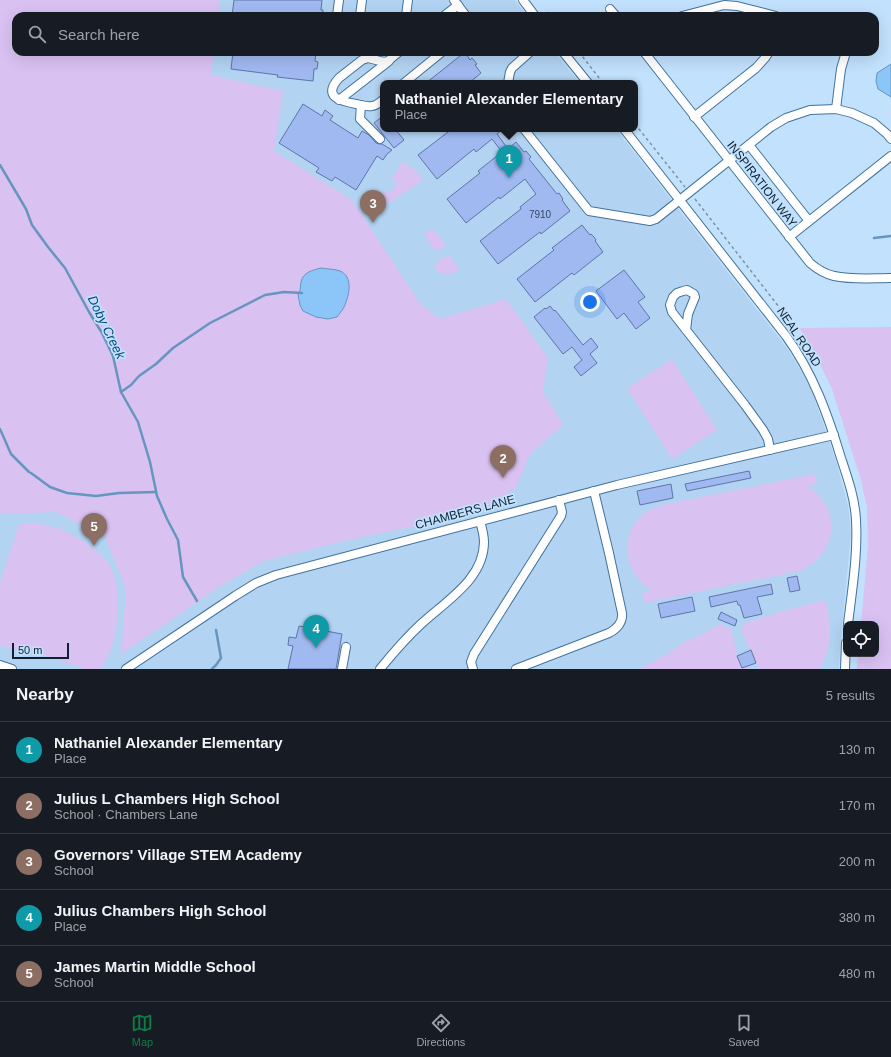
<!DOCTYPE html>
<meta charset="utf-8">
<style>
:root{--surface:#171b24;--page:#20242c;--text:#f1f3f6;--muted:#9ea1a6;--line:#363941;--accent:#0b8043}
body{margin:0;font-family:Arial,sans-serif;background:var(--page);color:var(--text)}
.controls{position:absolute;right:12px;bottom:12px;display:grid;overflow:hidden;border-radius:8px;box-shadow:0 4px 16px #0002}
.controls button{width:36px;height:36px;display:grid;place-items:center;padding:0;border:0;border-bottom:1px solid var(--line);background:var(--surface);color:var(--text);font:20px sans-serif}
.scale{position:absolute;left:12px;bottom:10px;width:57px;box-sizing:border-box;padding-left:4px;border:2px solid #0e2233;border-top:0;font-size:11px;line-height:14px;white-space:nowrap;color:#0e2233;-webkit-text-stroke:3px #c2e1fd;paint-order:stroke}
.you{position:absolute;left:590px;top:302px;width:14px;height:14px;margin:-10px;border:3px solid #fff;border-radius:50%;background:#1a73e8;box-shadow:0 0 0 6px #1a73e833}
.badge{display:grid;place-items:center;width:26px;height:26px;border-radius:50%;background:var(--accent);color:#fff;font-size:13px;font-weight:700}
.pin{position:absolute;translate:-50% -33px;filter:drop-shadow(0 1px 2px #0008)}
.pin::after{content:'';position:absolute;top:21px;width:14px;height:12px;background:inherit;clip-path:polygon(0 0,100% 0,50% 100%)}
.popup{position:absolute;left:380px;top:80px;width:258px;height:52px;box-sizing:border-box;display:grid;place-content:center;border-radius:8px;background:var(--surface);filter:drop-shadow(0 1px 3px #0005);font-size:13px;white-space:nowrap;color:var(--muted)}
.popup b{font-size:15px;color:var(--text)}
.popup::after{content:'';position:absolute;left:50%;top:100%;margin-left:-8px;border:8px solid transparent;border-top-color:var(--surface)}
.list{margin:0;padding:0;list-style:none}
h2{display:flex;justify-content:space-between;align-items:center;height:52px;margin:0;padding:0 16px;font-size:17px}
h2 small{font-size:13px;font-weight:400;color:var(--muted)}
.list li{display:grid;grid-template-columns:26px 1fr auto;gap:12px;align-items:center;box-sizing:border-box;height:56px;padding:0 16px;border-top:1px solid var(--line)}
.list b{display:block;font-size:15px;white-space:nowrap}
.list p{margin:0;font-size:13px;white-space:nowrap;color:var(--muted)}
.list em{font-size:13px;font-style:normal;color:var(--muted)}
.icon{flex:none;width:22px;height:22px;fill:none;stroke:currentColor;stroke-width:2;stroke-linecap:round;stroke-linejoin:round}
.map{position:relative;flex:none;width:891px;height:669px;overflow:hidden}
.search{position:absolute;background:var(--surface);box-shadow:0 4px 16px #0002;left:12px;right:12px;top:12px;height:44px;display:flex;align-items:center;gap:10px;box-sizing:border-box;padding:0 14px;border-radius:12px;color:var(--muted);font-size:15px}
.sheet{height:332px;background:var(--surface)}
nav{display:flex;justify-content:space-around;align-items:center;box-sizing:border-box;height:56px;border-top:1px solid var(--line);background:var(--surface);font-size:11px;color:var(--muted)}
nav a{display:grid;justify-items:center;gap:2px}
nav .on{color:var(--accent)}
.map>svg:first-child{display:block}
.built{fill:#b2d3f2}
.green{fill:#d9c2f2}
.water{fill:#8cc6f9;stroke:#6695be}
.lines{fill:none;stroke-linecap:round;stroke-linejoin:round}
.stream{stroke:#6695be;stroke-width:2.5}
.building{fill:#a1b9f1;stroke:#5f74a8}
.minor-casing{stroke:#42729c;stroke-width:10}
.path{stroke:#7691a8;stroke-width:1.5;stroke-dasharray:3 3;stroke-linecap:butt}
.minor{stroke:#fff;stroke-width:8}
.labels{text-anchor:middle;stroke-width:3.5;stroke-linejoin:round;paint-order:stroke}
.number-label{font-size:10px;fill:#334862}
.street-label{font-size:12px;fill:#0e2233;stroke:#c2e1fd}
.water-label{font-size:13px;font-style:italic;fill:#044978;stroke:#c2e1fd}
</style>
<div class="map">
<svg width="891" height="669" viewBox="0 0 891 669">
<rect width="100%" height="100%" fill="#c2e1fd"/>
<!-- built -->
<polygon class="built" points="0,0 515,0 527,16 16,16 16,52 555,52 580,83 383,83 383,129 616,129 787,348 804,376 814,397 836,461 848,506 850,522 851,534 840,647 839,669 0,669"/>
<!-- green -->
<g class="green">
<polygon points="0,0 220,0 218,16 16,16 16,52 214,52 211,75 283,91 274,151 352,200 420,303 440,319 506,299 548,358 543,391 563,425 530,454 515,489 475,514 348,540 263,561 216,589 121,654 126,590 105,536 55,512 0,514"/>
<polygon points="402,162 417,171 423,180 373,213 372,211 385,190 390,193 397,183 392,179"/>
<path d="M430 229C437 231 442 239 445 245L444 248 437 250 432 248 425 235 426 232Z"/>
<path d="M449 255 458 267 459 269C452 276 446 275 438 272L435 268C436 263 439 259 443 257L444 258Z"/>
<polygon points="891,327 891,669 857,669 858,654 876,654 876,624 861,624 868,545 867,507 860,477 832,389 815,354 799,328"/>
<polygon points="672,359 717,430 672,459 627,388"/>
<path d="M815 474 817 484 807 486C843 508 838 556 799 571L644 603 642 593 652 591C616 568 620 516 662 505Z"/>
<path d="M33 523C42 524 51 526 60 529 76 535 105 554 112 569 118 583 118 600 117 615 117 634 112 653 100 669H85L20 648 18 651 0 645V583L19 524Z"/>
<path d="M825 600C832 624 832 646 820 669H759L741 630 744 623 768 616 779 612Z"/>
<polygon points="720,624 731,629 737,655 742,668 748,666 748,669 640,669 677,648 683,642 697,637"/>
</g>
<!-- water -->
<g class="water">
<polygon points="891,64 891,97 878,89 876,81 877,73"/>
<path d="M321 268C327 269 335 269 340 271 354 277 349 296 344 307 342 311 339 314 337 317L328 319 316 317 303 311 300 305 298 295C301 291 300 287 301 282 303 272 313 270 321 268Z"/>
</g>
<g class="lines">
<!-- stream -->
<g class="stream">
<polyline points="0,165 26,209 32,225 48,247 65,268 89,312 102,333 113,356 121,392 138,422 150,462 157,496 167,519 178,540 183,577 197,601"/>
<polyline points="874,238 891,236"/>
<polyline points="121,392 131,385 139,376 156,364 173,348 210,323 265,295 284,292 302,293"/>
<polyline points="0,429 11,454 29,472 31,473 50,487 67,493 96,496 119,493 156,492"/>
<polyline points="212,669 216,665 221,658 216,630"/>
</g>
</g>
<!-- building -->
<g class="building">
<polygon points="234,0 322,0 321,10 323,10 323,16 232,16"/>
<polygon points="233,52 316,52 315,61 318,62 317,69 314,69 313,81 277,77 278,75 231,69"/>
<polygon points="465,52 470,60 472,58 477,64 475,65 481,73 469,83 426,83"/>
<polygon points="303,104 322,116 325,110 333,116 330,120 358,138 362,131 369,135 376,143 379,144 382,144 392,150 387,154 383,160 377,156 356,190 335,177 332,181 316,172 319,168 279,143"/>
<polygon points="383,116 383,129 395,129 404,140 394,148 374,123"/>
<polygon points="452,129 503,129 497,134 508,149 516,142 524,152 526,151 531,157 529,159 557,194 559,193 563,199 562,200 570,211 541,234 540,232 498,264 480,241 521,209 520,207 536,194 525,179 500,199 499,197 466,223 447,199 480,173 478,171 502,152 492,139 476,152 474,149 437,179 418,155"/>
<polygon points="582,225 590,235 591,234 594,237 596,240 595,241 603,252 574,275 572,273 535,302 517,279 554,250 552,248"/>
<polygon points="624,270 645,297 638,302 650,318 636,329 624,313 617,319 596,291"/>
<polygon points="550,306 554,311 555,310 583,345 591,338 598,347 590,354 597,363 581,376 574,367 582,360 572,347 563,354 534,317 545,308 546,309"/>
<polygon points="749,471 751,478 687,491 685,484"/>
<polygon points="671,484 673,498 640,505 637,491"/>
<polygon points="797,576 800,590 790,592 787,578"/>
<polygon points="771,584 773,594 757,597 762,614 744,618 740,605 738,605 737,601 711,607 709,597"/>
<polygon points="692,597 695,611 661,618 658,604"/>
<polygon points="721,612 737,620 735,626 718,619"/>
<polygon points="299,626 342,634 336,669 288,669 293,646 288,645 289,637 296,638"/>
<polygon points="751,650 756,663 742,668 737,656"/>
</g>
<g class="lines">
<!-- minor casing -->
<g class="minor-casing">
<g id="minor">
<polyline points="454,0 466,16"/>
<polyline points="523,0 535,16"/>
<polyline points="610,9 616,16"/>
<polyline points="337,16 339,0"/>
<polyline points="360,16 362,0"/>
<polyline points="406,16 408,0"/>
<polyline points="444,16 458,5"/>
<polyline points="682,16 724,5 737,6 776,16"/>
<polyline points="563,52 588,83"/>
<path d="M644 52 810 263C817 269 825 274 834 276 853 280 873 278 891 278"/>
<polyline points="404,83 442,52"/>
<polyline points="508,83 510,72 512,68 530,52"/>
<polyline points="339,100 389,61"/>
<path d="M383 100C380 102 376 106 372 106 367 107 361 105 356 104 340 101 322 97 339 78L362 60 368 58 384 62 388 61 399 52"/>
<polyline points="361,105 360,119 380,139"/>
<polyline points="836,109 841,69 846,52"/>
<polyline points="694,117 756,68 765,58 769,52"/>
<polyline points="524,129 589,211 650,221 656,219 771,127 786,118 810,110 836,109 852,113 874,123 887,134 891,139"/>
<path d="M624 129 786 336C813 373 828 415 841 458 848 479 855 499 856 520 858 555 852 590 848 624"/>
<polyline points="749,145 809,221"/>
<polyline points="789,237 891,156"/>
<polyline points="686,330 688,314 695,297 694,294 687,290 683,291 677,293 673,297 670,305 672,312 745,405 763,430 768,439 770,450"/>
<polyline points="0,665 12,669"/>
<polyline points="126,669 235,596 256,583 276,575 617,485 834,435"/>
<polyline points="342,669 346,647"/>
<path d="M380 669C393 653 406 638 421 624 446 601 484 579 484 542 484 535 482 528 480 521"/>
<polyline points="473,669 471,662 474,654 561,516 562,512 559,500"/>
<path d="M516 669 609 633C617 629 623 622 622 613L609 553 594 491"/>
<polyline points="845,669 846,643"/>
</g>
</g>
<!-- path -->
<g class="path">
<polyline points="548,12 551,16"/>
<polyline points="579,52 603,83"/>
<polyline points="635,124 685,187"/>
<polyline points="695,199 793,325"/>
</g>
<!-- minor -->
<use href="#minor" class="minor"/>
</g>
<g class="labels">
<!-- number labels -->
<g class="number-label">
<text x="540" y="218">7910</text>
</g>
<!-- street labels -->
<g class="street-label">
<text transform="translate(762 184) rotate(52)" y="4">INSPIRATION WAY</text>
<text transform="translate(799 337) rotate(56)" y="4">NEAL ROAD</text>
<text transform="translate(465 512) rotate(-15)" y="4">CHAMBERS LANE</text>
</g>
<!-- water labels -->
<g class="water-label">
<text transform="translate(107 327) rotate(64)" y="5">Doby Creek</text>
</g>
</g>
</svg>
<div class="controls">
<button><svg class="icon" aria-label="locate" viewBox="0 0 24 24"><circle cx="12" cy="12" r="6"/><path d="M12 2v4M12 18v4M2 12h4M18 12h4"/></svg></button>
</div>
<div class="scale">50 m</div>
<div class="you"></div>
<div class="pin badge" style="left:509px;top:178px;background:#0f9aa8">1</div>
<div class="popup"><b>Nathaniel Alexander Elementary</b>Place</div>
<div class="pin badge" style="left:503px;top:478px;background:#8d6e63">2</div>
<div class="pin badge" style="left:373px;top:223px;background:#8d6e63">3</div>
<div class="pin badge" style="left:316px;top:648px;background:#0f9aa8">4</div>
<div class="pin badge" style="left:94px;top:546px;background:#8d6e63">5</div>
<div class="search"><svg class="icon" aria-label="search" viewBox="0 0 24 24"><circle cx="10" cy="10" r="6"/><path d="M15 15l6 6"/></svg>Search here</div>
</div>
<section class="sheet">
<h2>Nearby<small>5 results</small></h2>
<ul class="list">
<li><span class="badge" style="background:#0f9aa8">1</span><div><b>Nathaniel Alexander Elementary</b><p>Place</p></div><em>130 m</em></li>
<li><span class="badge" style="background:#8d6e63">2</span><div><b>Julius L Chambers High School</b><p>School · Chambers Lane</p></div><em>170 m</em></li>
<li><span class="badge" style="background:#8d6e63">3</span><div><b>Governors' Village STEM Academy</b><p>School</p></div><em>200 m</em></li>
<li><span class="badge" style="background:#0f9aa8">4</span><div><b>Julius Chambers High School</b><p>Place</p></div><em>380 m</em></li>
<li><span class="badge" style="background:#8d6e63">5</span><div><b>James Martin Middle School</b><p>School</p></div><em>480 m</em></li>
</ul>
</section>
<nav>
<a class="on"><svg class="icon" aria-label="map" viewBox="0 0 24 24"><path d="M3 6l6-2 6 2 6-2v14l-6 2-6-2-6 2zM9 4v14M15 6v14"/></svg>Map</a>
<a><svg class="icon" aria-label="directions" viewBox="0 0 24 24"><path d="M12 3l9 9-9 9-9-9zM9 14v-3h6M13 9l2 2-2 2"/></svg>Directions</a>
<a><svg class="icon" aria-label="saved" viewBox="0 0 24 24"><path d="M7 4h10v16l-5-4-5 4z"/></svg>Saved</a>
</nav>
